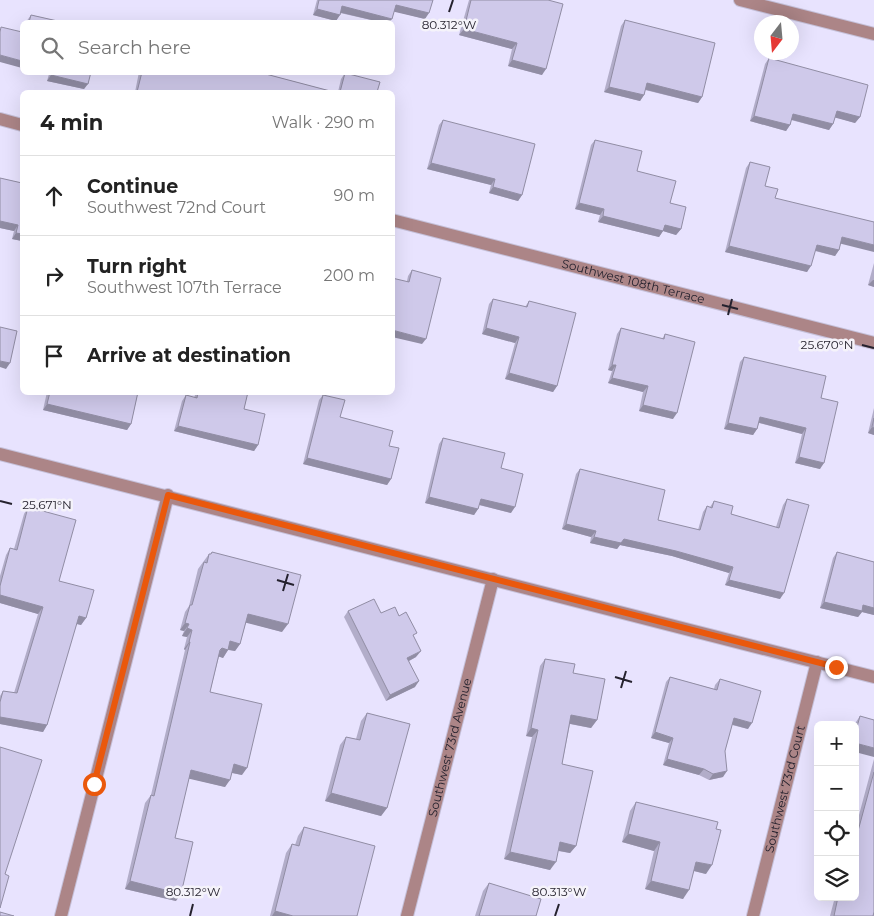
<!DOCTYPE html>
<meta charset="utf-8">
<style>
:root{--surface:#fff;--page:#f2f2f2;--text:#222;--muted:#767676;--line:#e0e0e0}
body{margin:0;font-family:Montserrat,sans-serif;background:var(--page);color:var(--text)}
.controls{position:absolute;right:15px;bottom:15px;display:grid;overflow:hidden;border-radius:8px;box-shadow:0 5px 20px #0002}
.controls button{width:45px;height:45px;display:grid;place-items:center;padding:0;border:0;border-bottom:1px solid var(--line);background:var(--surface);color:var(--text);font:25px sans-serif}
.compass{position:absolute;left:754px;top:15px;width:45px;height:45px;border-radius:50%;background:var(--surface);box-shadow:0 5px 20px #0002;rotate:196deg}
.stop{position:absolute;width:15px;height:15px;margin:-11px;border:4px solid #ea580c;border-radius:50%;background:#fff}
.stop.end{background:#ea580c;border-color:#fff;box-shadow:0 1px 5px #0008}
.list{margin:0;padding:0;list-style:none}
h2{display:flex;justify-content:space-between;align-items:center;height:65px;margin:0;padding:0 20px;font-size:21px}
h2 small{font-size:16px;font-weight:400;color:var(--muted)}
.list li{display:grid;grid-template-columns:32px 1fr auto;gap:15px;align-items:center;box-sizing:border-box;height:80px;padding:0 20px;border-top:1px solid var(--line)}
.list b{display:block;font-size:19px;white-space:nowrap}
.list p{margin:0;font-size:16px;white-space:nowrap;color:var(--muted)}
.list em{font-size:16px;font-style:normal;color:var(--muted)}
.icon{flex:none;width:28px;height:28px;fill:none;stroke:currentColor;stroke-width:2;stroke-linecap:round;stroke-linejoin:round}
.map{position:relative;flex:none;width:874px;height:916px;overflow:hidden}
.search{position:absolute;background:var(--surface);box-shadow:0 5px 20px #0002;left:20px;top:20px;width:375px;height:55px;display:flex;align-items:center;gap:12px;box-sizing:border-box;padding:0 18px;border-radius:8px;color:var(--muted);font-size:19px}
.panel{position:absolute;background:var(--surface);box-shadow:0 5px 20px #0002;left:20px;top:90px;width:375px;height:305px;border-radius:8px}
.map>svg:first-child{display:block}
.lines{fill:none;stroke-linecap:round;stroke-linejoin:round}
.minor-casing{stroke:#c5c0d9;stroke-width:14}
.minor{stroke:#ac8587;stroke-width:12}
.wall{fill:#b2adc9}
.shaded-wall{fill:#918da4}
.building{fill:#cfc9ea;stroke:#918da4}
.route{stroke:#ea580c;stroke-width:6}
.ticks{fill:none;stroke:#25222e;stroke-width:2}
.labels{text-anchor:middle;stroke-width:5;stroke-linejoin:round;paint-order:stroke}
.street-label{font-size:12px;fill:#25222e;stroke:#f5f3fa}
.ticks-label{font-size:12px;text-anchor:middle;fill:#25222e;stroke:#f5f3fa;stroke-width:5;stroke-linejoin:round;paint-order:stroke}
</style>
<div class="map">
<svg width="874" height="916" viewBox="0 0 874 916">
<rect width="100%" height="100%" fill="#e8e3fe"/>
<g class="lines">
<!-- minor casing -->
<g class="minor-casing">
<g id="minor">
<polyline points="740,0 874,34"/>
<polyline points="0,119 22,125"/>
<path id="s1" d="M392 220 874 343"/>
<polyline points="0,454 874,677"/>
<polyline points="61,916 168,495"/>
<path id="s2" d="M407 916 493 579"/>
<path id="s3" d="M753 916 817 662"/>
</g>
</g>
<!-- minor -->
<use href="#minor" class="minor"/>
</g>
<!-- wall -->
<g class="wall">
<polygon points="317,0 433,0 425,19 394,11 380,22 340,13 336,21 313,15"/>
<polygon points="469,0 548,0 542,75 508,66 512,49 459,35"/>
<polygon points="31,15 62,22 26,22"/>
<polygon points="625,20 702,97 698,103 645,90 644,95 640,101 604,92 621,26"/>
<polygon points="769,58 860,117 855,123 835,117 833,124 829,130 791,120 790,125 786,131 750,121 765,64"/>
<polygon points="42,72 91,72 84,89 47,81 49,74"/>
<polygon points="139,72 258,72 334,92 135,92"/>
<polygon points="345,73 377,92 338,92 341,79"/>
<polygon points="443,120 522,195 518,201 489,193 491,185 427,169 439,125"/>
<polygon points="595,140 637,171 670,203 681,229 676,235 663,231 659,237 598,222 600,215 575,209 591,145"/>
<polygon points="750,162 765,186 775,198 841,243 839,250 835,256 815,251 807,272 725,252 746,168"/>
<polygon points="0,178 22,183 22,241 12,239 14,231 0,228"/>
<polygon points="874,263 874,287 868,285"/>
<polygon points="412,270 422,344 407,281 408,276"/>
<polygon points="493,299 525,307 529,301 557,386 553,392 505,379 515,343 482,334 489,304"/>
<polygon points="621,328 662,339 665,334 673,419 639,411 643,392 608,383 612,371 608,370 617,334"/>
<polygon points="744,357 821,398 820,469 795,463 802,434 759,423 757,429 753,435 724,429 740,362"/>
<polygon points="47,392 138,392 131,424 127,430 43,410"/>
<polygon points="196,392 248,392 244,409 258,445 254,451 174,431 182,401 186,395 194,398"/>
<polygon points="323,395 340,417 389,446 391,479 387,485 303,464 319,400"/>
<polygon points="874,408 874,435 868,433"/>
<polygon points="443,438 501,468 511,513 479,505 478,509 474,515 425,503 439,444"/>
<polygon points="580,469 658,520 698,530 703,512 707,506 710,507 714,501 731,514 776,527 783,505 787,499 780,599 725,585 729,573 672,556 620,545 617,549 590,543 591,537 562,529 576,474"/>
<polygon points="28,507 59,581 86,618 81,625 76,624 47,725 43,732 0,724 0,696 3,691 14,693 38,614 0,603 0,576 6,555 10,548 14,549 24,514"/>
<polygon points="212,552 282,632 246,622 240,644 235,651 228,650 223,658 219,656 210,692 242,775 232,773 225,787 189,778 175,838 176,901 125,889 145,803 151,795 185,650 184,649 187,637 182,636 184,631 180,630 185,612 189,606 198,569 209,554 211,554"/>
<polygon points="837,552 874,562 874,615 862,612 858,617 820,608 833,558"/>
<polygon points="348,611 381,613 399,616 414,637 416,657 409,661 415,687 386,701 344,617"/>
<polygon points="545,659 573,673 597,720 591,728 570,724 562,764 576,846 570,853 558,851 550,870 504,859 532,737 526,736 540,666"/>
<polygon points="670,677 714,689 715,685 720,679 748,729 732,725 725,751 723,777 709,780 699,775 663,765 669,743 651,738 666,682"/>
<polygon points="367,713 387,808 381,816 325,801 340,745 346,737 356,739 361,721"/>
<polygon points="860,716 855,752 855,725 854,725"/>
<polygon points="874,759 874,916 830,916 835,897 855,897 855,830"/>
<polygon points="636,802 706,874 694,871 683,899 645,889 654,851 622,842 630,811"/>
<polygon points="304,827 357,916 270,916 286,853 292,844 295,845 298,836"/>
<polygon points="489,883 536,916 475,916 483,891"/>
</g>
<!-- shaded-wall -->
<g class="shaded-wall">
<polygon points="396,5 429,13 425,19 391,11"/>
<polygon points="342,6 392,19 389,22 380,22 338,12"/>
<polygon points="317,9 340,15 336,21 313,15"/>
<polygon points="464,29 517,43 512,49 459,35"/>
<polygon points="0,55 22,61 22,68 0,62"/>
<polygon points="512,60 546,69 542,75 508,66"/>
<polygon points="51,75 88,84 84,89 47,81"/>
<polygon points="647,83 702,97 698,103 643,89"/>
<polygon points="609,87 644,95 640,101 604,92"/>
<polygon points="837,111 860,117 855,123 833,117"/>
<polygon points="793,114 833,124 829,130 789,119"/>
<polygon points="754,116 790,125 786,131 750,121"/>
<polygon points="431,163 495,179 491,185 427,169"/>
<polygon points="493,187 522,195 518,201 489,193"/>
<polygon points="579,203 604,209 600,215 575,209"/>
<polygon points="603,216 665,225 681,229 676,235 663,231 659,237 598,222"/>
<polygon points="0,221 18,225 14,231 0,228"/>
<polygon points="16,233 22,234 22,241 12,239"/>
<polygon points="842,237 874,245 874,252 838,243"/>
<polygon points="817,245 839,250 835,256 813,250"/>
<polygon points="729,246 811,266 807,272 725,252"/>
<polygon points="873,280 874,280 874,287 868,285"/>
<polygon points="486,328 519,337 515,343 482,334"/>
<polygon points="392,330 426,339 422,344 392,337"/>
<polygon points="0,361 10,363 6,369 0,367"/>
<polygon points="612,365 616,365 612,371 608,370"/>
<polygon points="509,373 557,386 553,392 505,379"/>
<polygon points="612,378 648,386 643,392 608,383"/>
<polygon points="47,404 131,424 127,430 43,410"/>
<polygon points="643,405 677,413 673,419 639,411"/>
<polygon points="760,417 806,428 802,434 756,422"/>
<polygon points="728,423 757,429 753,435 724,429"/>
<polygon points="178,426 258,445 254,451 174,431"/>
<polygon points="872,427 874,428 874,435 868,433"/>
<polygon points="799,457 824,463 820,469 795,463"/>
<polygon points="307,458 391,479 387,485 303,464"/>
<polygon points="429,497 478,509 474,515 425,503"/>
<polygon points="481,499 515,507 511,513 476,504"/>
<polygon points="566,524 596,531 591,537 562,529"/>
<polygon points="594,537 624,539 676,551 733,567 729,573 672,556 620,545 617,549 590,543"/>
<polygon points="729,580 784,593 780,599 725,585"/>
<polygon points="0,595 43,607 38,614 0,603"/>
<polygon points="824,602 863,605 874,608 874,615 862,612 858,617 820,608"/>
<polygon points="248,614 288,624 282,632 243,622"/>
<polygon points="79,616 86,618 81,625 74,623"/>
<polygon points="185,623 189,624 184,631 180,630"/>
<polygon points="187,628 192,630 187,637 182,636"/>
<polygon points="230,641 240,644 235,651 225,649"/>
<polygon points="189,642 190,642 185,650 184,649"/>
<polygon points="222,648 228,650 223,658 217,656"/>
<polygon points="421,651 416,657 403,664 407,658"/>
<polygon points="419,681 415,687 386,701 390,695"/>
<polygon points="571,715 597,720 591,728 566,723"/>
<polygon points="0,717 47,725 43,732 0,724"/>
<polygon points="734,718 752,723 748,729 730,724"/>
<polygon points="531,728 538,730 532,737 526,736"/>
<polygon points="655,732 673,738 669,743 651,738"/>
<polygon points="855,743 874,748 874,757 855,752"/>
<polygon points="667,759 704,769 699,775 663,765"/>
<polygon points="234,764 247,768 242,775 228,772"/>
<polygon points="191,770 230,780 225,787 186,778"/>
<polygon points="727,771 723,777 709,780 713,774"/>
<polygon points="331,793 387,808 381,816 325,801"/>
<polygon points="628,834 660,842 654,851 622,842"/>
<polygon points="560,842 576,846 570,853 555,850"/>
<polygon points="510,852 556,862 550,870 504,859"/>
<polygon points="696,862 712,865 706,874 690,870"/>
<polygon points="130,881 181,894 176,901 125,889"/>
<polygon points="651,881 689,890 683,899 645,889"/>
<polygon points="275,911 293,916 272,916"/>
</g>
<!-- building -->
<g class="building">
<polygon points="319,0 433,0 429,13 396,5 392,19 342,6 340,15 317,9"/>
<polygon points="471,0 548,0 563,4 546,69 512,60 517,43 464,29"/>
<polygon points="31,15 62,22 29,22"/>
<polygon points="625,20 715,43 702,97 647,83 644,95 609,87"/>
<polygon points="1,27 22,32 22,61 0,55 0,32"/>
<polygon points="769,58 868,85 860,117 837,111 833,124 793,114 790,125 754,116"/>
<polygon points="52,72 91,72 88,84 51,75"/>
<polygon points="142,72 258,72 334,92 137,92"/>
<polygon points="345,73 380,82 377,92 340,92"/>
<polygon points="443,120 535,144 522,195 493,187 495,179 431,163"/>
<polygon points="595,140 642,151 637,171 676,181 670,203 686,207 681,229 665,225 663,231 603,216 604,209 579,203"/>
<polygon points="750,162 770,167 765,186 778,189 775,198 874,222 874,245 842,237 839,250 817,245 811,266 729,246"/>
<polygon points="0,178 22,183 22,234 16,233 18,225 0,221"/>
<polygon points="412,270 441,278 426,339 392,330 392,278 409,282"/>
<polygon points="493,299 527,307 529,301 576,313 557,386 509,373 519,337 486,328"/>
<polygon points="0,327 17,331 10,363 0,361"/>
<polygon points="621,328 664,339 665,334 695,342 677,413 643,405 648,386 612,378 616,365 612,365"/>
<polygon points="744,357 826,376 821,398 838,402 824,463 799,457 806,428 760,417 757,429 728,423"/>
<polygon points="50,392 138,392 131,424 47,404"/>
<polygon points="198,392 248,392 244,409 265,414 258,445 178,426 186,395 197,398"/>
<polygon points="323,395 345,400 340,417 393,431 389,446 399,448 391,479 307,458"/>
<polygon points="874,418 874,428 872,427"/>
<polygon points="443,438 505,453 501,468 523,474 515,507 481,499 478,509 429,497"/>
<polygon points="580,469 665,490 658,520 700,530 707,506 712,508 714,501 733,506 731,514 779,528 787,499 809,505 784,593 729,580 733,567 676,551 624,539 621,543 594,537 596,531 566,524"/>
<polygon points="28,507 76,520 59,581 94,590 86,618 79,616 47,725 0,717 0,702 3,691 17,693 43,607 0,595 0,586 10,548 17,550"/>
<polygon points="212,552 301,575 288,624 248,614 240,644 230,641 228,650 222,648 220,650 210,692 262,704 247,768 234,764 230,780 191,770 175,838 193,842 181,894 130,881 151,795 154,796 190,642 189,642 192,630 187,628 189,624 185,623 190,605 192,605 204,562 207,563 209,554 211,554"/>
<polygon points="837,552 874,562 874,608 863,605 862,611 824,602"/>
<polygon points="374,599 381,613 395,607 399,616 406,612 417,633 413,635 421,651 407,658 419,681 390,695 348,611"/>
<polygon points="545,659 575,664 573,673 605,679 597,720 571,715 562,764 593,771 576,846 560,842 556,862 510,852 538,730 531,728"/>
<polygon points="670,677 717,690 720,679 761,691 752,723 734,718 725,751 727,771 713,774 704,769 667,759 673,738 655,732"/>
<polygon points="367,713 410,724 387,808 331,793 346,737 360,740"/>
<polygon points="860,716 874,720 874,748 855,743 855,734"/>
<polygon points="0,747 42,760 5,874 9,876 0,908"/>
<polygon points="874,772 874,912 873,916 834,916 838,897 855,897 855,842"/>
<polygon points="636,802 718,822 716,829 721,830 712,865 696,862 689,890 651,881 660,842 628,834"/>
<polygon points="304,827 375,846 357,916 293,916 275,911 292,844 299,846"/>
<polygon points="489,883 541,899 536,916 479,916"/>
<polygon points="0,912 14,916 0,916"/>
</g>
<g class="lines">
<!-- route -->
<polyline class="route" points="94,784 168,495 836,667"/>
</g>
<!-- ticks -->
<path class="ticks" d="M449 12 453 0M722 305 738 309M728 315 732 299M862 345 874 348M0 501 12 504M277 580 294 585M283 591 288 574M615 677 632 682M621 688 626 671M190 916 193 904M555 916 559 904"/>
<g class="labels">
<!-- street labels -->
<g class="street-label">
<text dy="4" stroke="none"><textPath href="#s1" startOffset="249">Southwest 108th Terrace</textPath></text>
<text dy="4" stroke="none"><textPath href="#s2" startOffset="174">Southwest 73rd Avenue</textPath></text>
<text dy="4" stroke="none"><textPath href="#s3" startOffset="131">Southwest 73rd Court</textPath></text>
</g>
</g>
<g class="ticks-label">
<text x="449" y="29">80.312°W</text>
<text x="827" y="349">25.670°N</text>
<text x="47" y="509">25.671°N</text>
<text x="193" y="896">80.312°W</text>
<text x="559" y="896">80.313°W</text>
</g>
</svg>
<div class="controls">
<button>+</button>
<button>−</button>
<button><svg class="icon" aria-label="locate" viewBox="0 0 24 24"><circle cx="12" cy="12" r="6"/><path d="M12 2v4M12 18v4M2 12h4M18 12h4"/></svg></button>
<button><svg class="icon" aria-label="layers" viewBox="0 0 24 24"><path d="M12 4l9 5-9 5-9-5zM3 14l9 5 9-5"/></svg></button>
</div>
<svg class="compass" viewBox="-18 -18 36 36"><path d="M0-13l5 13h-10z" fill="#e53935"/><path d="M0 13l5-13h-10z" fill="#767676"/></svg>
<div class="stop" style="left:94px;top:784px"></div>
<div class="stop end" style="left:836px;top:667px"></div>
<div class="search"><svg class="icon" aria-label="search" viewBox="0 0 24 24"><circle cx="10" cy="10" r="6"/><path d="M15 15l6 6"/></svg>Search here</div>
<section class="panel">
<h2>4 min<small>Walk · 290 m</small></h2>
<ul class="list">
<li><svg class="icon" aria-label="ahead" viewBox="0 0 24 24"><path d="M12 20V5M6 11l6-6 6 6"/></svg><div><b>Continue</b><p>Southwest 72nd Court</p></div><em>90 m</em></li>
<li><svg class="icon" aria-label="right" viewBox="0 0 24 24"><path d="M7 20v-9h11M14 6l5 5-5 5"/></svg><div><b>Turn right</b><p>Southwest 107th Terrace</p></div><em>200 m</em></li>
<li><svg class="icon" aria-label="arrive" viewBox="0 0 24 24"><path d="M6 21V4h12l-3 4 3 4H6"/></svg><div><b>Arrive at destination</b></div></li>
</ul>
</section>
</div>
